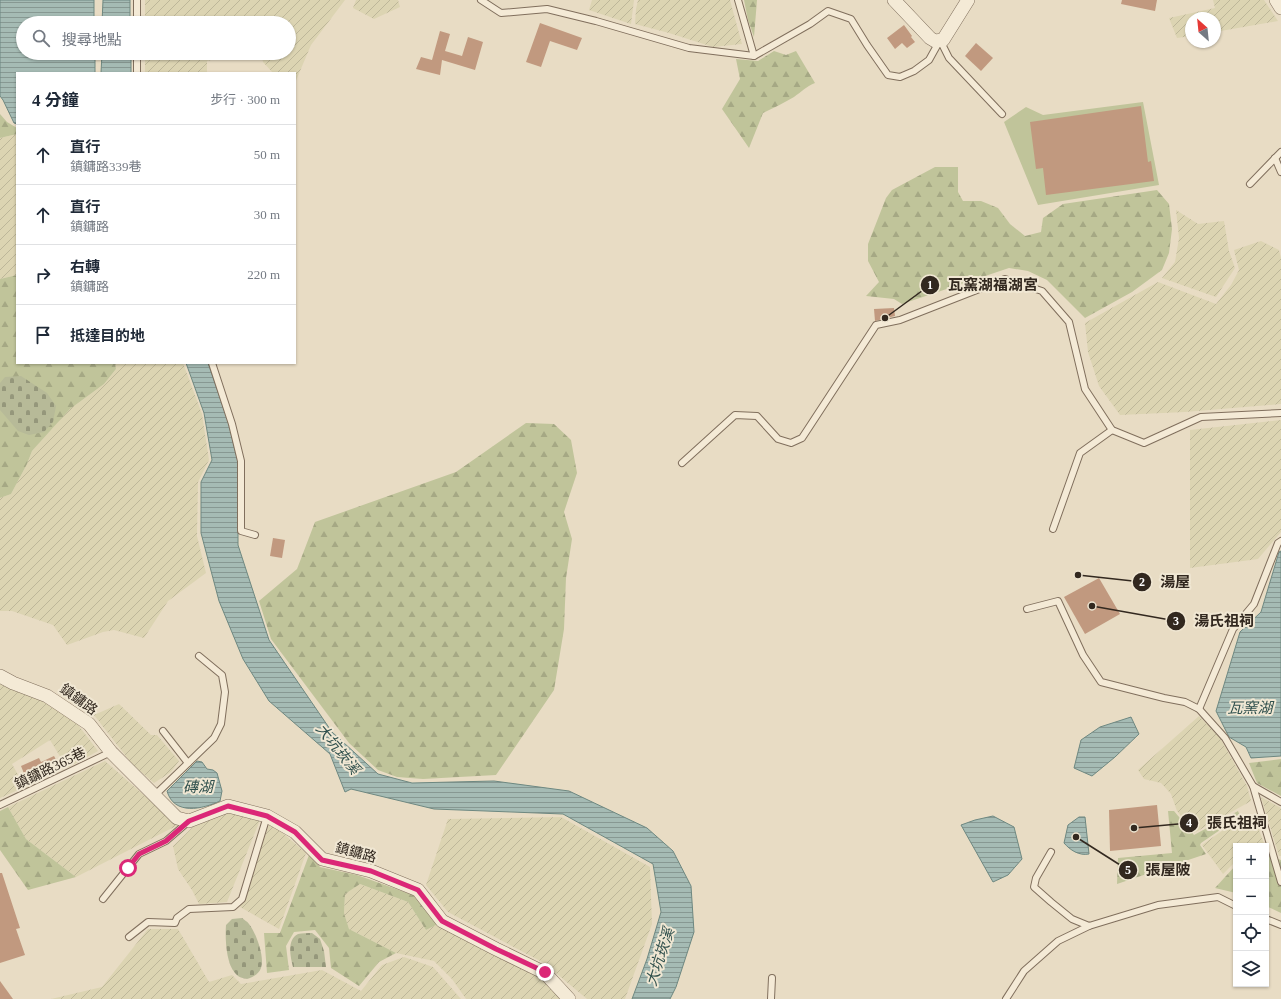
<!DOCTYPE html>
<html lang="zh-TW">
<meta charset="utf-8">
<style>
:root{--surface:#fff;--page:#f6f6f7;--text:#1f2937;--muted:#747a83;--line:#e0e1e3}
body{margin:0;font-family:"Times New Roman","Noto Sans TC",serif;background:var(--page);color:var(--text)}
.controls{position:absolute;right:12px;bottom:12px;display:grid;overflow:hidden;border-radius:0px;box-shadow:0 1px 3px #0004}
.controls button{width:36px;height:36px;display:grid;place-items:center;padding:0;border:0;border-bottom:1px solid var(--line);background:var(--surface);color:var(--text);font:20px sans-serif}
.compass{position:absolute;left:1185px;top:12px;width:36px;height:36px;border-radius:50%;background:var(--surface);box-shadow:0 1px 3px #0004;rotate:333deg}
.stop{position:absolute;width:12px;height:12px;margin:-9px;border:3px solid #db2777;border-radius:50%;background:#fff}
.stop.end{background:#db2777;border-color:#fff;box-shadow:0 1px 4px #0008}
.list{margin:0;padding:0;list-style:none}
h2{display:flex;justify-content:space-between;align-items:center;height:52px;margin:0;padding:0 16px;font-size:17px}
h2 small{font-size:13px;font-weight:400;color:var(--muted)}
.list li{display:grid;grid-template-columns:26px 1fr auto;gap:12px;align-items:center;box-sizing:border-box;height:60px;padding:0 16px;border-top:1px solid var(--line)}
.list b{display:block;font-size:15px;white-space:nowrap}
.list p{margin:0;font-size:13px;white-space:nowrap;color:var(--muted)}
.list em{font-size:13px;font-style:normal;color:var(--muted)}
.icon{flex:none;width:22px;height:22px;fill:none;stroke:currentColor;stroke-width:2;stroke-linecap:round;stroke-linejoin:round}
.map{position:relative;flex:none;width:1281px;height:999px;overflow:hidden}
.search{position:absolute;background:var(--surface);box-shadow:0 1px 3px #0004;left:16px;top:16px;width:280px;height:44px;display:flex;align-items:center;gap:10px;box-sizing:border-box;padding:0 14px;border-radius:22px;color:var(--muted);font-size:15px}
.panel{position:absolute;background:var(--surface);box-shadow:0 1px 3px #0004;left:16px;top:72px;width:280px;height:292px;border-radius:0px}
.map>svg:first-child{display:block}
.farmland{fill:url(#farmland-furrows)}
.grass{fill:#c0c49a}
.forest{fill:url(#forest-firs)}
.cemetery{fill:url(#cemetery-stones)}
.water{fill:url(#water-rules);stroke:#6e8881}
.building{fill:#c1997f}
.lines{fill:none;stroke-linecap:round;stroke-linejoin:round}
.service-casing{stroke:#806f5d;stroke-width:8}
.minor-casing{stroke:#806f5d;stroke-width:14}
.service{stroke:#f4ead6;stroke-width:6}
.minor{stroke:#f4ead6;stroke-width:13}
.route{stroke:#db2777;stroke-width:5}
.labels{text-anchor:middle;stroke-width:4;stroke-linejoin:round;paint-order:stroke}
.street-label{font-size:14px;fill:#32281f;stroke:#f0e7d3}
.water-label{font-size:15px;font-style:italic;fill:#30504d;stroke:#f0e7d3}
.leader{fill:none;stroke:#32281f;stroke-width:1.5}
.callout-dot{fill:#32281f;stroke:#f0e7d3;stroke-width:1.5}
.mark-label{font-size:12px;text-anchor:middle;font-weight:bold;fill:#fff}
.callout-label{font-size:15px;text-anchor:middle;font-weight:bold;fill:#32281f;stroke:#f0e7d3;stroke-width:4;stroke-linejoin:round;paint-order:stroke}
</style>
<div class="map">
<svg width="1281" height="999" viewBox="0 0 1281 999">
<defs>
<pattern id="farmland-furrows" width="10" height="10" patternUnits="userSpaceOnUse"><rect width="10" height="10" fill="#dcd4b2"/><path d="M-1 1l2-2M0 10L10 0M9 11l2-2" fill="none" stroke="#bdb699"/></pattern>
<pattern id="forest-firs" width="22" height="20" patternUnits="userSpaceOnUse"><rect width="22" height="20" fill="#c0c49a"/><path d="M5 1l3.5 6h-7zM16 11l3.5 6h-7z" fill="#a5a884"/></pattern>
<pattern id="cemetery-stones" width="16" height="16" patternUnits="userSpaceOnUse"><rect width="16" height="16" fill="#b7ba98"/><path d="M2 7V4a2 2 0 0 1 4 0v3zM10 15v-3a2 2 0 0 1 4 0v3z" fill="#95977b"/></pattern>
<pattern id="water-rules" width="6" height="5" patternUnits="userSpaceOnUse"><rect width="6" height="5" fill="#a5bbb4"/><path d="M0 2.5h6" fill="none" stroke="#879892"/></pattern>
</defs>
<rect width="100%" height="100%" fill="#e8dcc4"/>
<!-- farmland -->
<g class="farmland">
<polygon points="145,0 345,0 311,45 295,83 295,73 273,73 263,62 261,53 289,53 289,23 145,23"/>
<polygon points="356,0 398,0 400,7 374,19 353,8"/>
<polygon points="592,0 634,0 631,24 589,10"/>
<polygon points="638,0 730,0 742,44 713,47 669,33 635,24 636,9"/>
<polygon points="1213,0 1264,0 1278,21 1215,32 1215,18 1191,18 1191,36 1177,38 1169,18 1215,8"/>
<polygon points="145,53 224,53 216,59 207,61 207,73 145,73"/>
<polygon points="17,134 17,275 0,279 0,138"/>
<polygon points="1176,210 1198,224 1224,221 1229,251 1235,268 1216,297 1162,278 1175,262 1179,238"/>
<polygon points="1261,241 1279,250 1281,258 1281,404 1185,412 1120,415 1099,386 1088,352 1085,323 1158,282 1216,304 1231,285 1239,270 1234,250"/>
<polygon points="115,363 183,363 202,414 209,460 198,482 197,536 206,573 168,601 144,638 114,630 103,632 67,645 53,625 12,611 0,611 0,498 11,494 27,464 32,451 70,409 104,384 116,369"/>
<polygon points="1281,420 1281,532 1258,559 1190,568 1190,430"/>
<polygon points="0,679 42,698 76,722 98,751 67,768 50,740 12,764 25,787 0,798"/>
<polygon points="119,704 151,735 157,735 179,761 171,772 154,783 132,764 94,715"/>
<polygon points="1199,716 1220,738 1247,786 1251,801 1194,833 1177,811 1171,794 1161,783 1144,779 1138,770"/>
<polygon points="105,761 178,825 76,877 26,839 8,807"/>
<polygon points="1261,797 1281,808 1281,856 1279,856"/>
<polygon points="230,811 260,820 227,902 199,904 192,890 178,869 173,846 195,825"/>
<polygon points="561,817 650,867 652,924 625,999 587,999 544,963 448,912 426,885 448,819"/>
<polygon points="1255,819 1265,846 1236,846 1236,861 1223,874 1202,845 1236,821"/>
<polygon points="270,822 306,853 279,929 240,907"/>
<polygon points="360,884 408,902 426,930 438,924 546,981 562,999 466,999 452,979 434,961 396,953 349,929 344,913 345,894"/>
<polygon points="148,929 178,929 209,982 232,975 241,984 322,970 361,991 382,965 404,957 433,967 461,999 51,999 102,987"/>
</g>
<!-- grass -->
<polygon class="grass" points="1143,102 1159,185 1038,205 1004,122 1026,107 1043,115"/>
<!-- forest -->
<g class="forest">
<polygon points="744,0 757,0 754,37 748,20"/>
<path d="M774 51 786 55 796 51 815 83C807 86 801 92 794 97 784 103 773 108 763 113L749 148 722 109 740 79 736 59 758 61Z"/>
<polygon points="0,114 7,122 17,128 17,134 0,138"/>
<polygon points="935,167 958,167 958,192 963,201 981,201 998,208 1010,224 1025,236 1041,232 1043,218 1063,204 1157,190 1169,204 1172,229 1169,253 1162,270 1132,292 1085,318 1047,280 1028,271 1009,268 902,304 894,299 866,296 879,282 868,261 868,244 886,198 892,190"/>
<polygon points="17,275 17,363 115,363 116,369 104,384 70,409 32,451 27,464 11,494 0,498 0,279"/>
<polygon points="526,423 554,424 571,440 577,473 564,512 572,539 566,578 564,629 554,690 496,775 423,779 397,777 378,770 349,743 271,639 259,601 297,569 315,522 456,472"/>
<polygon points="1281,759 1281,796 1257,783 1249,763"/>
<polygon points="8,807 26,839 76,877 28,890 0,850 0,811"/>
<polygon points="1168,811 1174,811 1194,835 1238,811 1240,816 1242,820 1236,819 1201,843 1200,845 1206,854 1117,884 1118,858 1172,853"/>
<polygon points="309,855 320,867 357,875 413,895 438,924 426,930 408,902 360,884 345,894 344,913 349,929 396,953 379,962 359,986 331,968 329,948 315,930 294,932 286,946 289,970 267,973 264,933 280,933"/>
<polygon points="1266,855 1281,860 1281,913 1266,906"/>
<polygon points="1236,865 1236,893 1215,888"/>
</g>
<!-- cemetery -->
<g class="cemetery">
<polygon points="21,376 47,393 56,406 53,422 44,432 29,435 18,431 0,410 0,383 5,377"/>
<path d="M242 918C244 920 247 921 249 924 256 933 265 957 261 968 259 974 253 977 247 979 242 978 238 977 235 973 226 963 225 938 226 925L232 919Z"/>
<path d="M312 933 320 939 324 951 326 967H293C291 958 286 940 298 934 302 933 308 933 312 933Z"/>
</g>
<!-- water -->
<g class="water">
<polygon points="0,0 94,0 94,23 23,23 23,53 95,53 95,73 17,73 17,124 14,123 3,100 0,96"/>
<polygon points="103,0 130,0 130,23 102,23"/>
<polygon points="102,53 131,53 131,73 101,73"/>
<polygon points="186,363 208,363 228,421 238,462 238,545 269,640 332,732 378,774 412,783 494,781 569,791 647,828 673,851 691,886 694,932 676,987 670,999 632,999 647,959 661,912 653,864 563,814 434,809 351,789 345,792 330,754 269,701 243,659 219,601 201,533 201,482 212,460 204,413"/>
<polygon points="1281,551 1281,756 1251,758 1246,747 1229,737 1216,711 1240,632 1261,612 1279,552"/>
<polygon points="1131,717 1139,734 1115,757 1092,776 1074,768 1081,740 1100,727"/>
<path d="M197 761 202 762 207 769 213 770 217 773 222 791 220 801C203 809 174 816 167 791Z"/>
<polygon points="993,816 1014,827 1022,859 1008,875 993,882 961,825 975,820"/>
<path d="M1079 817H1085L1089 854C1079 856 1070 850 1064 843L1068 825Z"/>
</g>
<!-- building -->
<g class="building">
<polygon points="1122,0 1157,0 1155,11 1121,4"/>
<polygon points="540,23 582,38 577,50 550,41 541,67 526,62"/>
<polygon points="904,25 912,36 911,37 915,42 907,48 902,43 895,49 887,38"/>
<polygon points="440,31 450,34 445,51 462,56 468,37 483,42 475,70 442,60 440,75 416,69 421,57 432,60"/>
<polygon points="976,43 993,58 981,71 965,56"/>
<polygon points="1141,106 1148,162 1151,161 1154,181 1046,195 1043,168 1036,169 1030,122"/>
<polygon points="894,308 895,316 875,321 874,309"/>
<polygon points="273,538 285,540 282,558 270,556"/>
<polygon points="1099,578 1120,614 1085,634 1064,597"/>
<polygon points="54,756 60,767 27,781 21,766 39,758 41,762"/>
<polygon points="1157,805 1161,846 1110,851 1109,810"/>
<polygon points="0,873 2,873 20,928 16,929 25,955 0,963"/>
<polygon points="0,981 13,999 0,999"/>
</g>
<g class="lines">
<!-- service casing -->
<g class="service-casing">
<g id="service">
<polyline points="137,0 137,23"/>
<polyline points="481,0 501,13 547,9 596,21 689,48 754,56 810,24 828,11 851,19 867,45 888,75 900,77 914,71 929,60 939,42"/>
<polyline points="738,0 754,56"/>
<polyline points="940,40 949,58 1002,114"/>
<polyline points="137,53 137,73"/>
<polyline points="1275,158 1281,172"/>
<polyline points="1250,184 1281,152"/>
<polyline points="212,363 232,424 241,461 241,531 255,535"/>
<polyline points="682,463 735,415 757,416 778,439 791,443 802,438 876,325 900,320 1005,279 1042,291 1069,322 1085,389 1112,430 1144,443 1201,417 1281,413"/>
<polyline points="1053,529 1080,453 1112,430"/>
<polyline points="1027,609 1058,601 1083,655 1101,682 1164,698 1185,702 1199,709 1225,738 1253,786 1281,882"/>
<polyline points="1199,709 1233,629 1254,604 1278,543 1281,541"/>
<polyline points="163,731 188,763"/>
<polyline points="1253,786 1281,802"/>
<polyline points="154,796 214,738 221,724 225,692 222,675 199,656"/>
<polyline points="0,805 111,752"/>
<polyline points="1051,852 1036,878 1034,887 1051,902 1072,919 1089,926 1158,905 1218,897 1236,906"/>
<polyline points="103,899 139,854 166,841 188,822"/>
<polyline points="1266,919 1281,925"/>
<polyline points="129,937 148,922 175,923 177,918 189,909 233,907 242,899 267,816"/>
<polyline points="771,999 772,978"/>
<polyline points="1006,999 1024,971 1058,941 1089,926"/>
</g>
</g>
<!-- minor casing -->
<g class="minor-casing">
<g id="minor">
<polyline points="894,0 930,38 935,41 943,40 968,0"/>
<polyline points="1276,0 1281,8"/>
<polyline points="0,676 13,683 47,696 89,724 111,752 177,818 189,821 228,806 267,816 295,832 322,859 371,871 418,890 442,921 496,949 545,973 569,999"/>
</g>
</g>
<!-- service -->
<use href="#service" class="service"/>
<!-- minor -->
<use href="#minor" class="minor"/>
</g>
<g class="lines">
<!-- route -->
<polyline class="route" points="128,868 139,854 166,841 189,821 228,806 267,816 295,832 322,860 371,871 418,890 442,921 496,949 545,972"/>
</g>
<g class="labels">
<!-- street labels -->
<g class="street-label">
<text transform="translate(79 699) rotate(36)" y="5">鎮鏞路</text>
<text transform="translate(50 768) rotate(-26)" y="5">鎮鏞路365巷</text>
<text transform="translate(356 852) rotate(15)" y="5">鎮鏞路</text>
</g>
<!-- water labels -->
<g class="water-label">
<text x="1250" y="713">瓦窯湖</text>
<text transform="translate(338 749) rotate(51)" y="5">大坑崁溪</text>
<text x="198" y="792">磚湖</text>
<text transform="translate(660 957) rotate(-72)" y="5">大坑崁溪</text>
</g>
</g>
<!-- callouts -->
<path class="leader" d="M885 318L930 285M1078 575L1142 582M1092 606L1176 621M1134 828L1189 823M1076 837L1128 870"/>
<g class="callout-dot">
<circle cx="885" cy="318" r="4"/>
<circle cx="1078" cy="575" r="4"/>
<circle cx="1092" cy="606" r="4"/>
<circle cx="1134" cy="828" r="4"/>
<circle cx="1076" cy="837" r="4"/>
<circle cx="930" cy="285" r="10"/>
<circle cx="1142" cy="582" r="10"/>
<circle cx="1176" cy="621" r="10"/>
<circle cx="1189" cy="823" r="10"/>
<circle cx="1128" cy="870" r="10"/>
</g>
<g class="mark-label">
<text x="930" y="289">1</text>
<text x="1142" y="586">2</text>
<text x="1176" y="625">3</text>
<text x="1189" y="827">4</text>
<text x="1128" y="874">5</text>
</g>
<g class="callout-label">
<text x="993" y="290">瓦窯湖福湖宮</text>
<text x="1175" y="587">湯屋</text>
<text x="1224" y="626">湯氏祖祠</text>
<text x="1237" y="828">張氏祖祠</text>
<text x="1168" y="875">張屋陂</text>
</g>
</svg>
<div class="controls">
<button>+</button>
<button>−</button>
<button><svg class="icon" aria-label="locate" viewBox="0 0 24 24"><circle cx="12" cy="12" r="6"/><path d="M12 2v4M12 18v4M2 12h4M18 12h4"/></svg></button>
<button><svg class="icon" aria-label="layers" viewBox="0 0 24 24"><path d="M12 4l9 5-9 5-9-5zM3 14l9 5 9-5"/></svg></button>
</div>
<svg class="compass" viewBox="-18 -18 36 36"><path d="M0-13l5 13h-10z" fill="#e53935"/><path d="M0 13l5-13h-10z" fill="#747a83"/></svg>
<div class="stop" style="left:128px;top:868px"></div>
<div class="stop end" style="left:545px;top:972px"></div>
<div class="search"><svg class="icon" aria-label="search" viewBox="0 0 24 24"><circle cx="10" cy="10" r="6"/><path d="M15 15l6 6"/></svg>搜尋地點</div>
<section class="panel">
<h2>4 分鐘<small>步行 · 300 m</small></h2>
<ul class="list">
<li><svg class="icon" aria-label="ahead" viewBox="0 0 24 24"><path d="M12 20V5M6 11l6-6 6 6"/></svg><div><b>直行</b><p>鎮鏞路339巷</p></div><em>50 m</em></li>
<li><svg class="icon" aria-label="ahead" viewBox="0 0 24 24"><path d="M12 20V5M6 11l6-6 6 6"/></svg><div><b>直行</b><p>鎮鏞路</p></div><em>30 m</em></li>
<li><svg class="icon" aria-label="right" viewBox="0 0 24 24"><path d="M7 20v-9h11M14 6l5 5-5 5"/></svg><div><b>右轉</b><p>鎮鏞路</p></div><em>220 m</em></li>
<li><svg class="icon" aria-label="arrive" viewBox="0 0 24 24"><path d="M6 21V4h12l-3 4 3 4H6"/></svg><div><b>抵達目的地</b></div></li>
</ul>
</section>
</div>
